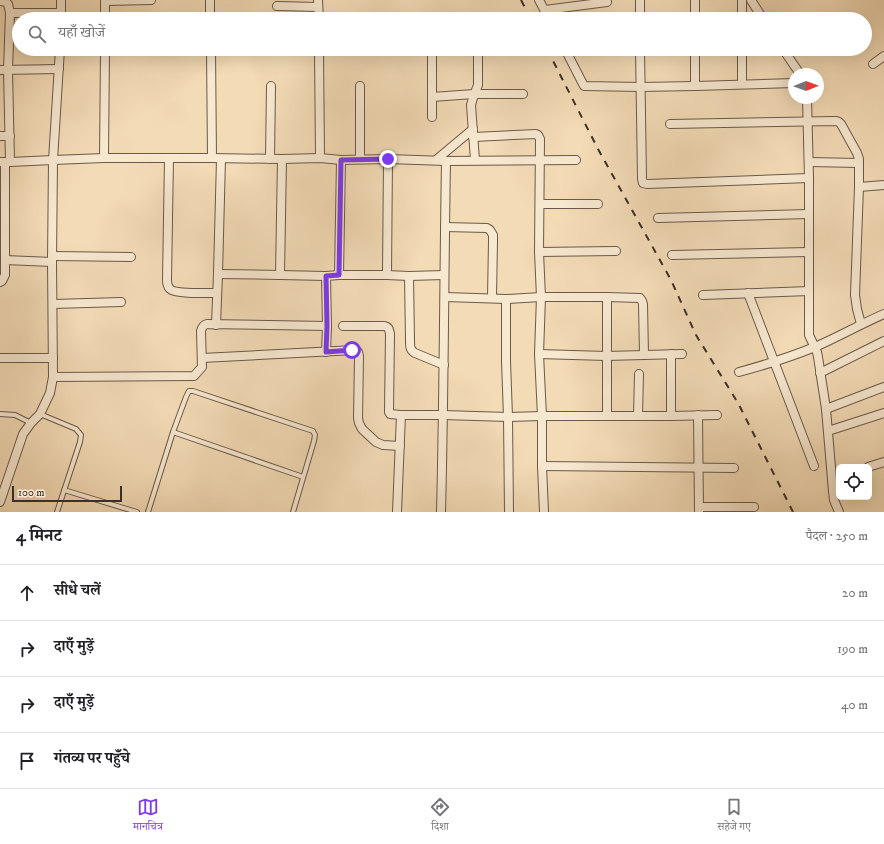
<!DOCTYPE html>
<html lang="hi">
<meta charset="utf-8">
<style>
:root{--surface:#fff;--page:#f6f6f6;--text:#202124;--muted:#757577;--line:#e0e0e0;--accent:#7c3aed}
body{margin:0;font-family:"IM FELL DW Pica","Noto Serif Devanagari",serif;background:var(--page);color:var(--text)}
.controls{position:absolute;right:12px;bottom:12px;display:grid;overflow:hidden;border-radius:6px;box-shadow:0 4px 16px #0002}
.controls button{width:36px;height:36px;display:grid;place-items:center;padding:0;border:0;border-bottom:1px solid var(--line);background:var(--surface);color:var(--text);font:20px sans-serif}
.compass{position:absolute;left:788px;top:68px;width:36px;height:36px;border-radius:50%;background:var(--surface);box-shadow:0 4px 16px #0002;rotate:89deg}
.scale{position:absolute;left:12px;bottom:10px;width:110px;box-sizing:border-box;padding-left:4px;border:2px solid #3c2e29;border-top:0;font-size:11px;line-height:14px;white-space:nowrap;color:#3c2e29;-webkit-text-stroke:3px #f7e8d0;paint-order:stroke}
.stop{position:absolute;width:12px;height:12px;margin:-9px;border:3px solid #7c3aed;border-radius:50%;background:#fff}
.stop.end{background:#7c3aed;border-color:#fff;box-shadow:0 1px 4px #0008}
.list{margin:0;padding:0;list-style:none}
h2{display:flex;justify-content:space-between;align-items:center;height:52px;margin:0;padding:0 16px;font-size:17px}
h2 small{font-size:13px;font-weight:400;color:var(--muted)}
.list li{display:grid;grid-template-columns:26px 1fr auto;gap:12px;align-items:center;box-sizing:border-box;height:56px;padding:0 16px;border-top:1px solid var(--line)}
.list b{display:block;font-size:15px;white-space:nowrap}
.list em{font-size:13px;font-style:normal;color:var(--muted)}
.icon{flex:none;width:22px;height:22px;fill:none;stroke:currentColor;stroke-width:2;stroke-linecap:round;stroke-linejoin:round}
.map{position:relative;flex:none;width:884px;height:512px;overflow:hidden}
.search{position:absolute;background:var(--surface);box-shadow:0 4px 16px #0002;left:12px;right:12px;top:12px;height:44px;display:flex;align-items:center;gap:10px;box-sizing:border-box;padding:0 14px;border-radius:22px;color:var(--muted);font-size:15px}
.sheet{height:276px;background:var(--surface)}
nav{display:flex;justify-content:space-around;align-items:center;box-sizing:border-box;height:56px;border-top:1px solid var(--line);background:var(--surface);font-size:11px;color:var(--muted)}
nav a{display:grid;justify-items:center;gap:2px}
nav .on{color:var(--accent)}
.map>svg:first-child{display:block}
.lines{fill:none;stroke-linecap:round;stroke-linejoin:round}
.lane-casing{stroke:#6a594c;stroke-width:6}
.street-casing{stroke:#6a594c;stroke-width:10}
.lane{stroke:#f7e8d0;stroke-width:4}
.street{stroke:#f7e8d0;stroke-width:8}
.rail{stroke:#3c2e29;stroke-width:2;stroke-dasharray:7 7;stroke-linecap:butt}
.route{stroke:#7c3aed;stroke-width:5}
</style>
<div class="map">
<svg width="884" height="512" viewBox="0 0 884 512">
<rect width="100%" height="100%" fill="#f3dbb6"/>
<filter id="stains"><feTurbulence type="fractalNoise" baseFrequency=".005" numOctaves="4"/><feColorMatrix values="0 0 0 0 .2 0 0 0 0 .09 0 0 0 0 .02 0 0 0 .5 -.17"/></filter>
<radialGradient id="worn" r=".72"><stop offset=".6" stop-color="#630" stop-opacity="0"/><stop offset="1" stop-color="#630" stop-opacity=".3"/></radialGradient>
<g class="lines">
<!-- lane casing -->
<g class="lane-casing">
<g id="lane">
<polyline points="0,414 15,415 31,423"/>
<polyline points="40,414 76,429 81,435 80,442 57,512"/>
<polyline points="173,432 303,477"/>
<polyline points="64,490 137,512"/>
<polyline points="148,512 173,432 186,397 189,391 193,391 313,431 315,435 314,441 293,512"/>
</g>
</g>
<!-- street casing -->
<g class="street-casing">
<g id="street">
<polyline points="210,0 210,19"/>
<polyline points="318,0 319,19"/>
<polyline points="539,0 549,19"/>
<polyline points="640,0 640,19"/>
<polyline points="695,0 695,19"/>
<polyline points="742,0 742,19"/>
<polyline points="751,0 763,19"/>
<polyline points="0,1 6,2 8,4 10,13 8,70 10,162"/>
<polyline points="105,1 151,0"/>
<polyline points="277,6 318,7"/>
<polyline points="545,10 607,2"/>
<polyline points="10,13 61,13 61,0"/>
<polyline points="105,19 105,0"/>
<polyline points="211,49 212,158"/>
<polyline points="319,49 320,158"/>
<polyline points="432,49 432,117"/>
<polyline points="565,49 584,86 641,87 695,86 794,83"/>
<polyline points="640,49 642,179 643,183 647,184 809,178"/>
<polyline points="695,49 695,86"/>
<polyline points="742,49 742,84"/>
<polyline points="783,49 800,74"/>
<polyline points="873,64 884,56"/>
<polyline points="0,70 59,69"/>
<polyline points="432,97 474,94 523,94"/>
<polyline points="807,98 809,178 809,335 817,352 818,357 826,409 833,491 834,500 839,512"/>
<polyline points="670,124 836,121 839,122 841,124 857,153 859,159 859,187 855,295 857,309 861,324"/>
<polyline points="0,136 10,136"/>
<polyline points="473,137 536,134 538,135 540,139 539,252 541,297 539,354 542,416 542,466 544,512"/>
<polyline points="104,158 105,49"/>
<path d="M169 158 167 280C167 283 167 286 170 289 175 294 207 293 217 293"/>
<polyline points="270,159 271,86"/>
<polyline points="360,159 360,86"/>
<polyline points="436,160 473,129"/>
<polyline points="475,160 471,105 473,98 478,85 478,49"/>
<polyline points="0,162 10,162 53,160 60,49"/>
<polyline points="809,162 859,163"/>
<polyline points="859,187 884,185"/>
<polyline points="540,204 598,204"/>
<polyline points="658,218 809,214"/>
<polyline points="445,227 487,228 490,230 493,235 493,241 492,298"/>
<polyline points="539,252 616,251"/>
<polyline points="672,255 808,252"/>
<polyline points="52,256 131,257"/>
<polyline points="5,260 52,262"/>
<polyline points="218,274 280,275 326,276"/>
<polyline points="280,275 282,159"/>
<polyline points="339,275 341,160"/>
<polyline points="387,275 388,159"/>
<path d="M409 276 410 341C410 347 410 350 415 353L444 365"/>
<polyline points="0,282 2,281 5,275 5,162"/>
<polyline points="748,293 814,466"/>
<polyline points="703,295 809,291"/>
<polyline points="445,297 506,299 541,297 607,297 640,298 642,301 643,304 644,355"/>
<polyline points="506,299 506,361 508,417 509,512"/>
<polyline points="53,304 121,302"/>
<polyline points="216,325 218,274 221,159"/>
<path d="M343 326H384C389 327 389 329 390 334L389 412 390 414 401 415"/>
<polyline points="326,352 327,326 326,276 339,275 387,275 409,276 444,275"/>
<polyline points="539,354 606,356 682,354"/>
<polyline points="0,358 53,358"/>
<polyline points="202,358 355,350 358,352 359,356 358,418 359,423 362,429 376,442 383,445 400,446"/>
<path d="M739 372C765 365 790 357 815 347 838 337 861 324 884 314"/>
<polyline points="820,373 884,341"/>
<path d="M53 377 194 376 202 367 201 331C202 327 203 325 207 324L327 326"/>
<polyline points="826,409 884,387"/>
<polyline points="698,415 699,512"/>
<polyline points="607,416 607,297"/>
<polyline points="638,416 639,374"/>
<polyline points="671,416 671,354"/>
<polyline points="828,431 884,413"/>
<polyline points="542,466 734,468"/>
<polyline points="868,467 884,462"/>
<polyline points="0,502 23,434 31,423 40,414 50,393 53,377 52,262 53,160 104,158 212,158 282,159 320,158 341,160 388,159 446,161 576,160"/>
<polyline points="699,507 754,507"/>
<polyline points="397,512 401,415 443,415 508,417 542,416 671,416 717,415"/>
<path d="M441 512C444 395 444 278 446 161"/>
</g>
</g>
<!-- lane -->
<use href="#lane" class="lane"/>
<!-- street -->
<use href="#street" class="street"/>
<!-- rail -->
<g class="rail">
<polyline points="521,0 531,19"/>
<polyline points="547,49 598,149 671,280 696,335 738,403 793,512"/>
</g>
</g>
<g class="lines">
<!-- route -->
<polyline class="route" points="352,350 326,352 327,326 326,276 339,275 341,160 388,159"/>
</g>
<rect width="100%" height="100%" filter="url(#stains)"/>
<rect width="100%" height="100%" fill="url(#worn)"/>
</svg>
<div class="controls">
<button><svg class="icon" aria-label="locate" viewBox="0 0 24 24"><circle cx="12" cy="12" r="6"/><path d="M12 2v4M12 18v4M2 12h4M18 12h4"/></svg></button>
</div>
<svg class="compass" viewBox="-18 -18 36 36"><path d="M0-13l5 13h-10z" fill="#e53935"/><path d="M0 13l5-13h-10z" fill="#757577"/></svg>
<div class="scale">100 m</div>
<div class="stop" style="left:352px;top:350px"></div>
<div class="stop end" style="left:388px;top:159px"></div>
<div class="search"><svg class="icon" aria-label="search" viewBox="0 0 24 24"><circle cx="10" cy="10" r="6"/><path d="M15 15l6 6"/></svg>यहाँ खोजें</div>
</div>
<section class="sheet">
<h2>4 मिनट<small>पैदल · 250 m</small></h2>
<ul class="list">
<li><svg class="icon" aria-label="ahead" viewBox="0 0 24 24"><path d="M12 20V5M6 11l6-6 6 6"/></svg><div><b>सीधे चलें</b></div><em>20 m</em></li>
<li><svg class="icon" aria-label="right" viewBox="0 0 24 24"><path d="M7 20v-9h11M14 6l5 5-5 5"/></svg><div><b>दाएँ मुड़ें</b></div><em>190 m</em></li>
<li><svg class="icon" aria-label="right" viewBox="0 0 24 24"><path d="M7 20v-9h11M14 6l5 5-5 5"/></svg><div><b>दाएँ मुड़ें</b></div><em>40 m</em></li>
<li><svg class="icon" aria-label="arrive" viewBox="0 0 24 24"><path d="M6 21V4h12l-3 4 3 4H6"/></svg><div><b>गंतव्य पर पहुँचे</b></div></li>
</ul>
</section>
<nav>
<a class="on"><svg class="icon" aria-label="map" viewBox="0 0 24 24"><path d="M3 6l6-2 6 2 6-2v14l-6 2-6-2-6 2zM9 4v14M15 6v14"/></svg>मानचित्र</a>
<a><svg class="icon" aria-label="directions" viewBox="0 0 24 24"><path d="M12 3l9 9-9 9-9-9zM9 14v-3h6M13 9l2 2-2 2"/></svg>दिशा</a>
<a><svg class="icon" aria-label="saved" viewBox="0 0 24 24"><path d="M7 4h10v16l-5-4-5 4z"/></svg>सहेजे गए</a>
</nav>
